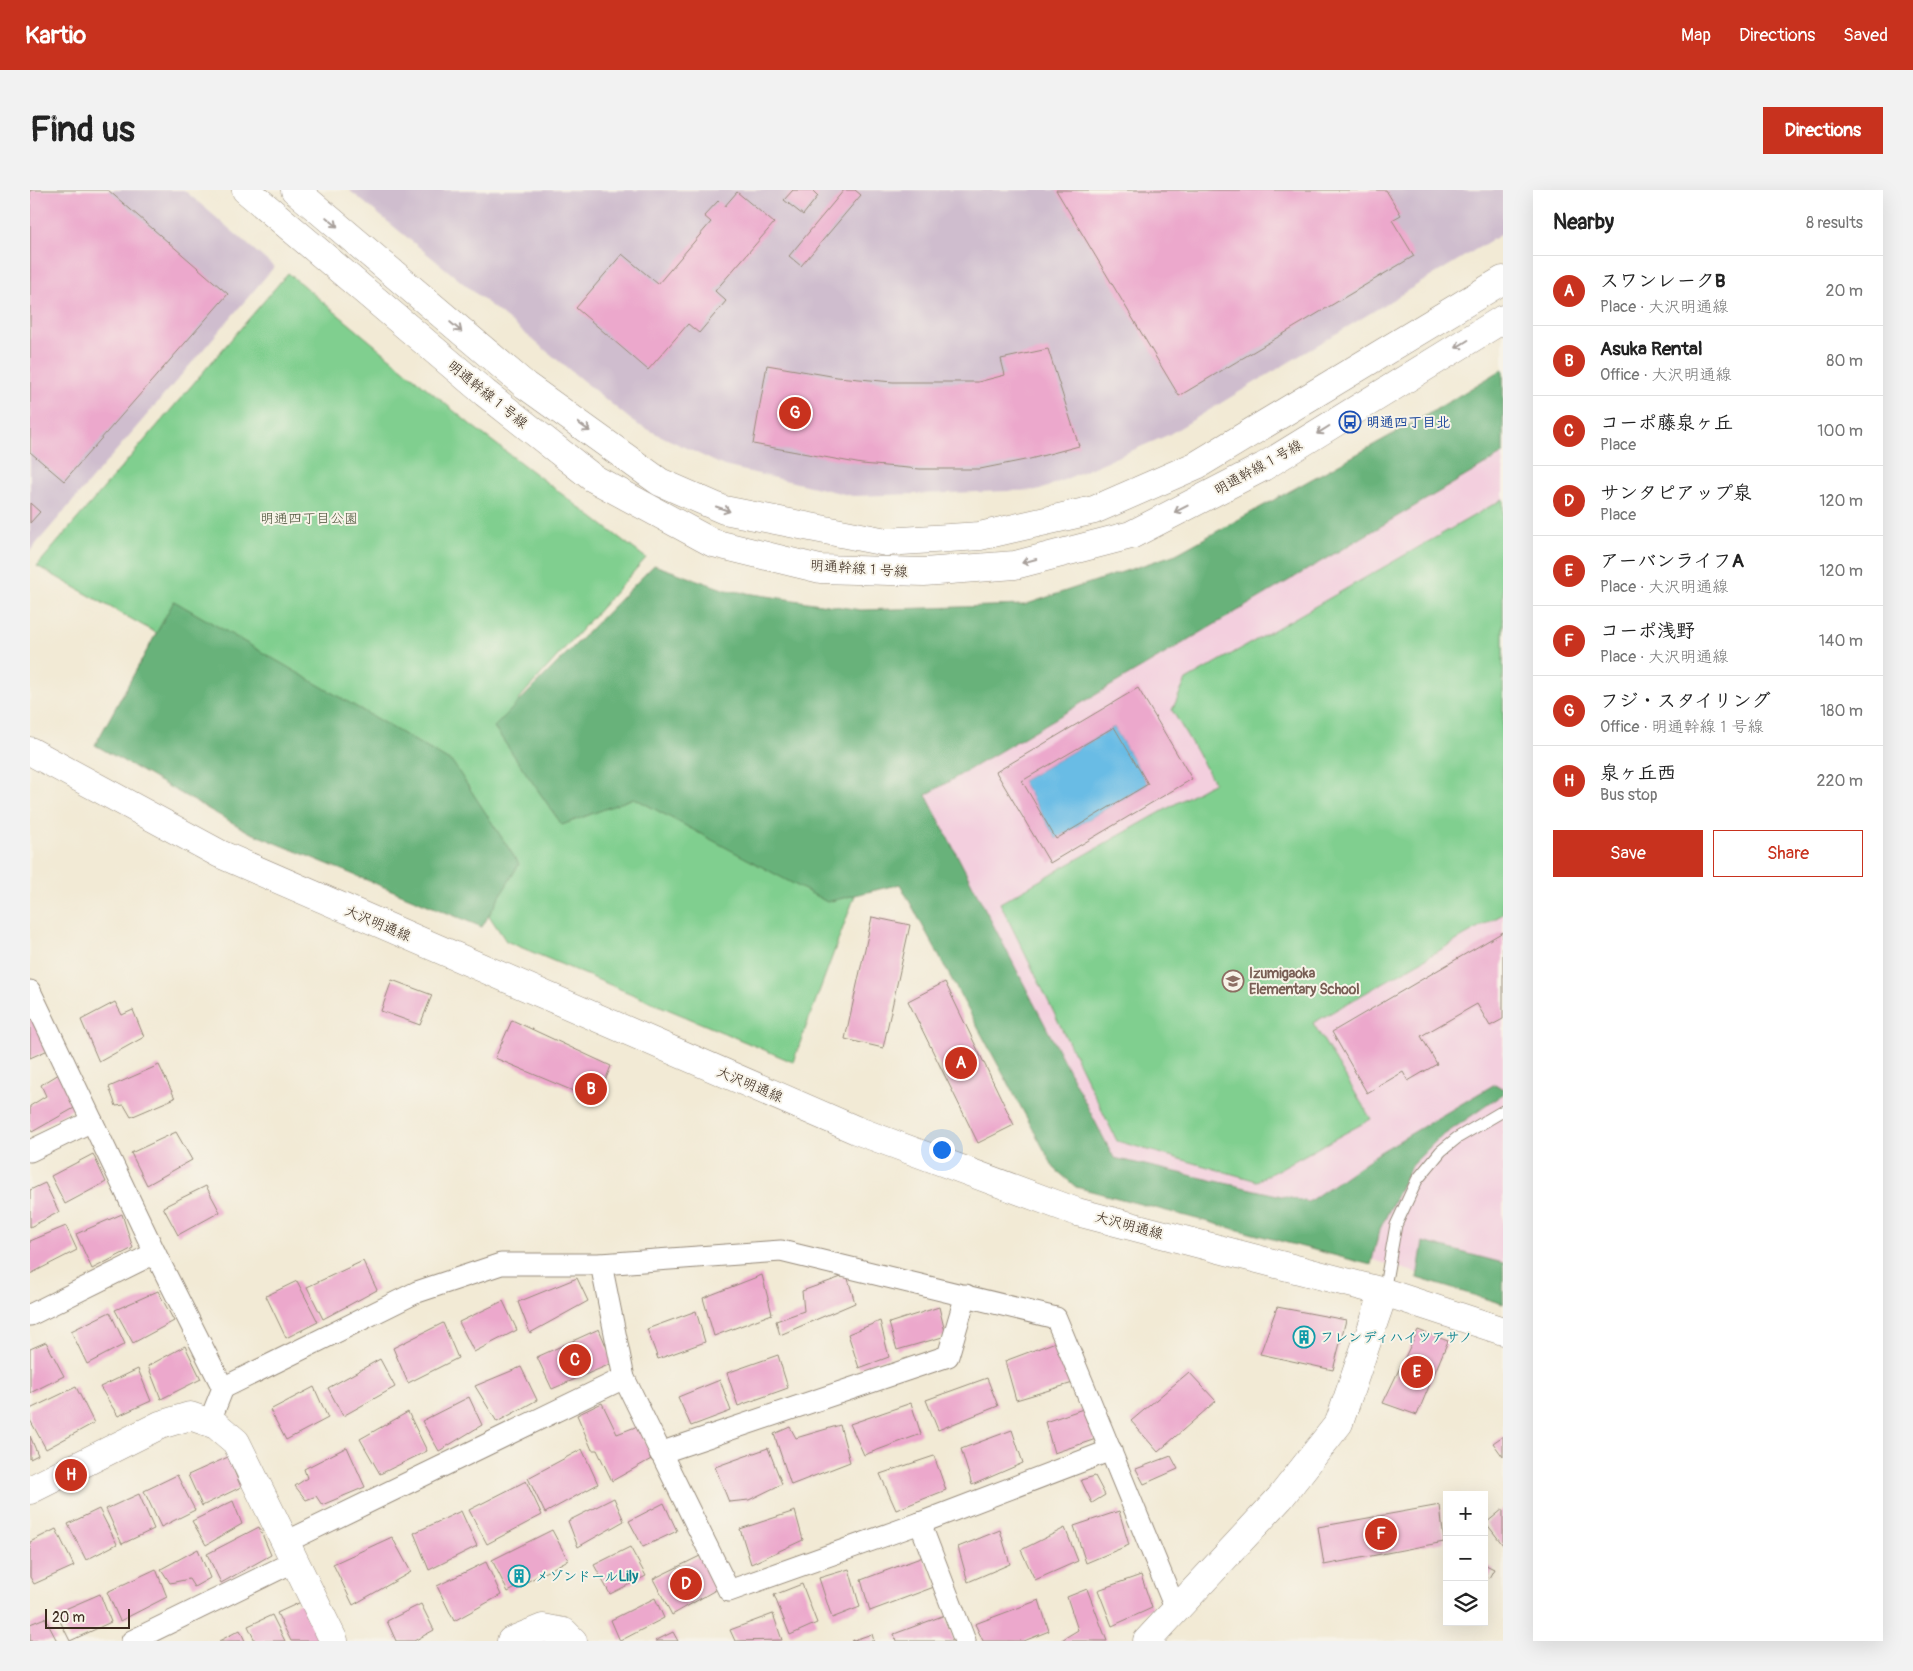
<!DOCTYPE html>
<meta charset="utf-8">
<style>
:root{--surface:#fff;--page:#f2f2f2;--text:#222;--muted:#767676;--line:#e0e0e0;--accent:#c8321e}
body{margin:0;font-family:Pangolin,"Klee One",sans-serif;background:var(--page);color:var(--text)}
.controls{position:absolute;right:15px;bottom:15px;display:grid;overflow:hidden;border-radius:0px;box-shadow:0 5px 20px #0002}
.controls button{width:45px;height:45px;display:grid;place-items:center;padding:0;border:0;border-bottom:1px solid var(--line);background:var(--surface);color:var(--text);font:25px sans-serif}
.scale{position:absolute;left:15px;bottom:12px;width:85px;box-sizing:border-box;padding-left:5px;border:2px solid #3b2a1e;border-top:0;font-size:14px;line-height:18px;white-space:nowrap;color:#3b2a1e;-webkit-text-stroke:4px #f7f3e8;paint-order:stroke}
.you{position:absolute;left:911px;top:959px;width:18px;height:18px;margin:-12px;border:4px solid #fff;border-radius:50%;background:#1a73e8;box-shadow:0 0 0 8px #1a73e833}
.badge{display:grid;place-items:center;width:32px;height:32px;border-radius:50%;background:var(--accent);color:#fff;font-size:16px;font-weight:700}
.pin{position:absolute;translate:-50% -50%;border:2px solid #fff;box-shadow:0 1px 5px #0006}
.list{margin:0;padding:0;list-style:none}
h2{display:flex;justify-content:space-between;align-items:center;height:65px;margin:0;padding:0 20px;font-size:21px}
h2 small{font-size:16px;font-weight:400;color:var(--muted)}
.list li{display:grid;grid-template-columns:32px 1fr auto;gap:15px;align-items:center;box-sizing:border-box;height:70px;padding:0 20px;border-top:1px solid var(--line)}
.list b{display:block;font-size:19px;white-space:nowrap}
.list p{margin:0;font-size:16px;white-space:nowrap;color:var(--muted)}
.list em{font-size:16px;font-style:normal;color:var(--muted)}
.actions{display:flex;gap:10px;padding:15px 20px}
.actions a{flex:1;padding:11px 0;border:1px solid var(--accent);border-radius:0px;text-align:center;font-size:18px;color:var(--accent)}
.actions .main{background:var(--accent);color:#fff}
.icon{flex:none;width:28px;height:28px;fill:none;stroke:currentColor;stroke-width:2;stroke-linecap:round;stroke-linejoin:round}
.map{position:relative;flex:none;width:1473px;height:1451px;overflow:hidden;border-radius:0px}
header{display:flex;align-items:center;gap:30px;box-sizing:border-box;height:70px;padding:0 25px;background:var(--accent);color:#fff}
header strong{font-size:24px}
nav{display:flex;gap:28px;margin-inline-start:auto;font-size:18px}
.intro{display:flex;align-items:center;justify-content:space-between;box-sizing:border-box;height:120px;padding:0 30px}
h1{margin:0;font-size:35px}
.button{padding:12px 22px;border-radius:0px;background:var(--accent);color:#fff;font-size:18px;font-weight:700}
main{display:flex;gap:30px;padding:0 30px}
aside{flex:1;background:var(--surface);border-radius:0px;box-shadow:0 5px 20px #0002}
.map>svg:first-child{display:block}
.built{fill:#f3cfde}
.industrial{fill:#cfbdce}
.green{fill:#80cf8f;stroke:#5e7c56}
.forest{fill:#68b27a;stroke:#526e4c}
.water{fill:#69bce5;stroke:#527382}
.building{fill:#eca8cc;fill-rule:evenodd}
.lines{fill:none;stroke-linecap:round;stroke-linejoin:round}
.service-casing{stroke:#968a7a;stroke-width:13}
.minor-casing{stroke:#968a7a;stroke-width:23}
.tertiary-casing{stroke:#968a7a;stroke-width:29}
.service{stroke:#fff;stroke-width:11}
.minor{stroke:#fff;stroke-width:21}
.tertiary{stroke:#fff;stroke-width:28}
.oneway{stroke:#a79f9a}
.labels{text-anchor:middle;stroke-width:4;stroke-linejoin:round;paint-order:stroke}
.street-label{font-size:14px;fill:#3b2a1e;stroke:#f7f3e8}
.transit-label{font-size:14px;font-weight:bold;fill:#164399;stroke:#f7f3e8;text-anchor:start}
.park-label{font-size:14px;fill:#4c533a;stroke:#f7f3e8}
.education-label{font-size:14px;font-weight:bold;fill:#785e54;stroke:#f7f3e8;text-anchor:start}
.culture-label{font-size:14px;font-weight:bold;fill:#0d838f;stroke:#f7f3e8;text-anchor:start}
</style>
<header>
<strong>Kartio</strong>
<nav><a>Map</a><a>Directions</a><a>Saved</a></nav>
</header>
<div class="intro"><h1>Find us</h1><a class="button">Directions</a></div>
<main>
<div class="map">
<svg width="1473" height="1451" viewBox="0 0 1473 1451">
<rect width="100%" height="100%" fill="#f7f3e8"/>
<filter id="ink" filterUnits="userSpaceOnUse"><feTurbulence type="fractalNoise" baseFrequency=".02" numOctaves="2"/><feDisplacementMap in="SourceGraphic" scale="10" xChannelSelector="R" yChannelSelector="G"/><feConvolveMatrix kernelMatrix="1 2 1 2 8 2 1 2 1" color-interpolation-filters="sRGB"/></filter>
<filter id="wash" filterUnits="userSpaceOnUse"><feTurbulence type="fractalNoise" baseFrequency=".0096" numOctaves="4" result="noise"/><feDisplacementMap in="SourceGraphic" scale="20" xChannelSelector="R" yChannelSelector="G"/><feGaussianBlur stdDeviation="1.12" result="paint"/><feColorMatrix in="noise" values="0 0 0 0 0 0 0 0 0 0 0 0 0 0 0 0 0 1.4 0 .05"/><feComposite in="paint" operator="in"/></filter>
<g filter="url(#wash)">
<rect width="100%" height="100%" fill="#f2ead5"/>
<!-- built -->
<polygon class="built" points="1473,236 1473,1108 1037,980 830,603"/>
<!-- industrial -->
<g class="industrial">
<polygon points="0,0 154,0 244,77 0,361"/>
<polygon points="319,0 1473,0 1473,43 1138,245 1010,300 823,306 694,276 606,234"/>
</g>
<!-- green -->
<g class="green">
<polygon points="258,83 441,235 616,368 488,510 831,689 763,872 476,751 356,572 7,376"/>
<polygon points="1473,309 1473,724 1283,833 1341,929 1227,991 1087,951 970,713 1184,592 1142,520 1156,490"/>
</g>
<!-- forest -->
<g class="forest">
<polygon points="1473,179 1473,264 896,605 1084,968 1278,1012 1350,962 1465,894 1473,899 1473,904 1408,949 1381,976 1349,1041 1341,1075 1046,997 1024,978 870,694 797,712 604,608 532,635 464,537 624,375 696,400 831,420 994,415 1146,364 1385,232"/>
<polygon points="144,411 423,573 489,674 452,737 219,642 65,555"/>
<polygon points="1393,1052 1473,1073 1473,1114 1387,1088"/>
</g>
<!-- water -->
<polygon class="water" points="1084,537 1118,594 1026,649 992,591"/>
<g id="blocks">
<!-- building -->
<g class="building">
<polygon points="0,0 78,0 198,104 34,291 0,262"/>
<polygon points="763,0 782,0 788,6 773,25 754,10"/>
<polygon points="814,0 825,0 831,5 771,76 759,66"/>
<polygon points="1026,0 1356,0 1371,25 1362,30 1384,66 1149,206"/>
<polygon points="707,2 744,33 685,101 696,111 669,143 658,134 618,180 546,118 592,64 628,94 681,32 674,26 688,11 694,17"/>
<polygon points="1018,159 1049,256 1000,269 950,279 890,279 832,274 723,254 737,175 807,187 863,192 948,192 975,185 971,169"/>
<polygon points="0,313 10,322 0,333"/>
<path d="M1108 498 1162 589 1020 673 966 582ZM1084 537 1118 594 1026 649 992 591Z"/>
<polygon points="842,727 880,735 853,858 815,849"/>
<polygon points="1473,742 1473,829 1460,836 1447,814 1391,846 1407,874 1378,891 1373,882 1337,903 1302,842"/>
<polygon points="362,790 402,805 390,835 351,821"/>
<polygon points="915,792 984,935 948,953 878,811"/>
<polygon points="85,812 92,825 103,820 114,847 69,872 51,830"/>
<polygon points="4,827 18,860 0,868 0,829"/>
<polygon points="482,830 581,876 567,911 465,868"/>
<polygon points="129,875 145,908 101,927 94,915 86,916 79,897"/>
<polygon points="29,884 46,917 2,942 0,937 0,916 16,906 11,895"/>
<polygon points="146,942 162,970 117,995 101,963"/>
<polygon points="63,964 76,992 35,1014 21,986"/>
<polygon points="15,993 29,1022 0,1037 0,1000"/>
<polygon points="176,996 190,1022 148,1045 133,1017"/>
<polygon points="92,1024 103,1058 62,1079 46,1044"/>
<polygon points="36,1036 47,1060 0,1084 0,1051"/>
<polygon points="333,1071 347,1100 293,1129 277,1097"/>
<polygon points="732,1085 742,1124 684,1146 673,1108"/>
<polygon points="817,1085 825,1113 750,1145 746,1131 774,1121 772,1101"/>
<polygon points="547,1088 558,1111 500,1143 488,1112"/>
<polygon points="267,1091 288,1132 256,1148 236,1106"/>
<polygon points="128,1101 144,1131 103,1153 85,1120"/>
<polygon points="473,1111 487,1140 444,1162 429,1132"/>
<polygon points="909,1117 916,1146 867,1160 859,1133"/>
<polygon points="1247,1117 1316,1130 1303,1180 1230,1164"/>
<polygon points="666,1121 675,1152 628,1169 617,1139"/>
<polygon points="80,1122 95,1154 57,1174 41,1141"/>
<polygon points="850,1131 859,1167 829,1178 818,1144"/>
<polygon points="413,1133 428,1168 378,1193 363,1158"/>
<polygon points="569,1139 583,1173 522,1199 507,1167"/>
<polygon points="1388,1140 1418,1151 1387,1225 1353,1213"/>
<polygon points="1031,1150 1043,1193 986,1210 975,1171"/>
<polygon points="16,1152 34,1186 0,1203 0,1159"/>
<polygon points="155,1156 171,1189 131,1209 118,1176"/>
<polygon points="748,1165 758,1198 708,1216 697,1183"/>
<polygon points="350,1169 365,1197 313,1226 298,1198"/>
<polygon points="491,1177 507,1210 467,1232 445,1196"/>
<polygon points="108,1179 121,1211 88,1226 70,1197"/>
<polygon points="1159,1182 1186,1211 1128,1262 1101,1231"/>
<polygon points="957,1188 968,1216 908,1240 896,1210"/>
<polygon points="690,1190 701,1221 661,1236 648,1207"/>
<polygon points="46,1197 64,1233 16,1259 0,1230 0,1219"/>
<polygon points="284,1197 298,1228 256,1250 240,1220"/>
<polygon points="439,1207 452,1235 409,1261 392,1231"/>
<polygon points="572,1213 587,1244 608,1236 623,1268 582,1291 567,1260 562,1260 547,1225"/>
<polygon points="881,1213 891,1244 834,1265 820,1234"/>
<polygon points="1056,1218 1066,1249 1024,1263 1015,1232"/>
<polygon points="378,1222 397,1261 350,1284 330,1249"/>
<polygon points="810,1235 820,1272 761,1295 744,1244 760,1237 766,1248"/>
<polygon points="982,1240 993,1273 942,1295 931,1259"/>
<polygon points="0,1246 8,1265 0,1269"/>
<polygon points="1473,1246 1473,1267 1463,1253"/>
<polygon points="317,1257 335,1297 292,1315 286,1306 276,1310 265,1296 277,1288 274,1279"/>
<polygon points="738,1258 752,1294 719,1310 699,1312 685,1277"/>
<polygon points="552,1259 568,1294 515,1323 498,1288"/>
<polygon points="904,1266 916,1300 866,1320 850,1284"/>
<polygon points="1141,1266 1148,1279 1114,1294 1106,1279"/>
<polygon points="198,1267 211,1297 172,1316 158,1285"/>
<polygon points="147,1285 165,1320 131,1337 114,1301"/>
<polygon points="1065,1286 1075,1305 1062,1313 1051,1290"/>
<polygon points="496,1291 512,1325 457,1354 439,1320"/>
<polygon points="109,1304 124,1339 92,1354 76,1319"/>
<polygon points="584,1308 594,1331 548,1357 538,1331"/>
<polygon points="203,1311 212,1334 176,1355 162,1331"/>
<polygon points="634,1313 647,1341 613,1357 599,1331"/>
<polygon points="1410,1315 1414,1352 1294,1375 1288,1337"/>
<polygon points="69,1319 87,1354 56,1370 38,1334"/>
<polygon points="1473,1319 1473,1355 1456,1333"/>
<polygon points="431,1321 447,1356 399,1380 384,1343"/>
<polygon points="765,1321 773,1350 721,1374 710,1339"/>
<polygon points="1089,1321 1099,1355 1056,1373 1044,1336"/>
<polygon points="229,1337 241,1365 191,1393 177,1364"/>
<polygon points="1035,1338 1048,1371 1005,1390 991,1360"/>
<polygon points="26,1339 44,1376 4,1394 0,1387 0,1352"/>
<polygon points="522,1340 538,1370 478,1402 462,1370"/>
<polygon points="970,1340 980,1374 938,1392 928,1357"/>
<polygon points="362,1347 381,1382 323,1415 303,1374"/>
<polygon points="600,1357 616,1386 580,1404 564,1375"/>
<polygon points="168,1359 180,1388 164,1397 159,1389 140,1393 131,1379"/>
<polygon points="672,1365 689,1398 642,1425 623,1389"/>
<polygon points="893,1367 904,1397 840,1421 831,1390"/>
<polygon points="456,1372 471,1405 424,1431 407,1396"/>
<polygon points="1454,1374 1464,1379 1459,1388 1454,1386"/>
<polygon points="126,1379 137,1407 90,1431 77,1402"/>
<polygon points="819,1379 830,1417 802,1428 789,1388"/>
<polygon points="1111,1385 1122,1418 1082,1436 1068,1400"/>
<polygon points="772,1394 787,1433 760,1445 744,1405"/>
<polygon points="1057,1399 1077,1451 1030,1451 1048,1440 1037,1407"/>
<polygon points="70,1404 81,1432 40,1451 26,1423"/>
<polygon points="625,1408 634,1428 590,1451 581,1430"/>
<polygon points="1009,1410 1019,1441 994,1451 953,1451 945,1434"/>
<polygon points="273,1411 289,1451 261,1451 247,1423"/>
<polygon points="391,1414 404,1440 384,1451 366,1451 357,1431"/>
<polygon points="743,1424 752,1450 705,1451 700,1440"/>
<polygon points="242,1425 255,1451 225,1451 218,1436"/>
<polygon points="915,1425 924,1451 866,1451 864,1444"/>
<polygon points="15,1428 27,1451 0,1451 0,1434"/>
<polygon points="210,1440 215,1451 189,1451"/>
<polygon points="643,1442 648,1451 625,1451"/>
<polygon points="842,1444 844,1451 821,1451"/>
</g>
</g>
</g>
<g filter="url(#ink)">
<use href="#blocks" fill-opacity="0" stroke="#968a7a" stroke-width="1"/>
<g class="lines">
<!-- service casing -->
<g class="service-casing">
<polyline id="service" points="1354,1102 1366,1035 1387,990 1411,961 1427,948 1473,921"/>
</g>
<!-- minor casing -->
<g class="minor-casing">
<g id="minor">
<polyline points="0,801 125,1063 193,1198 179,1233"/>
<polyline points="0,961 62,931"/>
<polyline points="571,1074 594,1188 699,1401 890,1333 1081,1260"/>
<polyline points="0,1125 125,1063"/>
<polyline points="193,1198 387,1102 471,1074 571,1074 751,1061 1026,1128 1146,1420"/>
<polyline points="630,1263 918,1166 936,1105"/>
<polyline points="890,1333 935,1451"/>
<polyline points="256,1352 594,1188"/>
<polyline points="102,1451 265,1371"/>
</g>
</g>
<!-- tertiary casing -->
<g class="tertiary-casing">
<g id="tertiary">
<polyline points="216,0 455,203 563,288 683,353 790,379 894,382 985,375 1101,345 1233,277 1473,129"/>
<polyline points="265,0 495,195 630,292 694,320 856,352 950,346 1064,320 1167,275 1473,90"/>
<polyline points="0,561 190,664 826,940 1047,1022 1354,1102 1473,1141"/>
<polyline points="0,1300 130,1235 160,1226 186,1235 206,1252 304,1451"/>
<polyline points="481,1451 513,1438 534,1442 543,1451"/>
<polyline points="1117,1451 1250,1308 1309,1233 1354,1102"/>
</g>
</g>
<!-- service -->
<use href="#service" class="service"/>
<!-- minor -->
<use href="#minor" class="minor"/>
<!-- tertiary -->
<use href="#tertiary" class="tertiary"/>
</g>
<!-- one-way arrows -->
<defs><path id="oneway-shaft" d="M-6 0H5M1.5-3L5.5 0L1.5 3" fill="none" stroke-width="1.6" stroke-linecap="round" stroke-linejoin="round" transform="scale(1.25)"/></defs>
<g class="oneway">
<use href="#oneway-shaft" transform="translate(302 32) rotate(40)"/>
<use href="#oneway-shaft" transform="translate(426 137) rotate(40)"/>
<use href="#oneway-shaft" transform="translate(1432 154) rotate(148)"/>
<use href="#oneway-shaft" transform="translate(554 237) rotate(36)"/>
<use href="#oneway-shaft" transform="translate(1293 240) rotate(148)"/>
<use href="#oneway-shaft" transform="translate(693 319) rotate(19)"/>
<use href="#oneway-shaft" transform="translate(1151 319) rotate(153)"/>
<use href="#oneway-shaft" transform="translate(999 371) rotate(165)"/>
</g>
</g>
<!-- icons -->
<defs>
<g id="bus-ring" transform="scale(1.125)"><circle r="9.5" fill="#f7f3e8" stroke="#1a4fb4" stroke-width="1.5"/><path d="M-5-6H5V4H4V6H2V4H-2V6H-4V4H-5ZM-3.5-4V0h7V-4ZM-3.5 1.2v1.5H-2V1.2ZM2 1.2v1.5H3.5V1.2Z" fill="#1a4fb4"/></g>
<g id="school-ring" transform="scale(1.125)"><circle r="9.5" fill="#f7f3e8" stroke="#8d6e63" stroke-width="1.5"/><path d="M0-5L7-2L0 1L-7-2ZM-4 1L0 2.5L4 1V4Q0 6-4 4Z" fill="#8d6e63"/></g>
<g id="building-ring" transform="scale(1.125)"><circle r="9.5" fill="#f7f3e8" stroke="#0f9aa8" stroke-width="1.5"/><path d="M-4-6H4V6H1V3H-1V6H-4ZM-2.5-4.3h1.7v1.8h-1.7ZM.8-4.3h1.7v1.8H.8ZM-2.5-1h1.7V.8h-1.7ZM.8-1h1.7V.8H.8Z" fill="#0f9aa8"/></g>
</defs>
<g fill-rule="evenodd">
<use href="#bus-ring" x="1320" y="232"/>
<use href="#school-ring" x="1203" y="791"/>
<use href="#building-ring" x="1274" y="1147"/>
<use href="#building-ring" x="489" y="1386"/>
</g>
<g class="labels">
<!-- street labels -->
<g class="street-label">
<text transform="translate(458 204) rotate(39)" y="5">明通幹線１号線</text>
<text transform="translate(1228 277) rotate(-29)" y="5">明通幹線１号線</text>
<text transform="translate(829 378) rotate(4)" y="5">明通幹線１号線</text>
<text transform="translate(348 733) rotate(23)" y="5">大沢明通線</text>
<text transform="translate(720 894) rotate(23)" y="5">大沢明通線</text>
<text transform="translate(1099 1035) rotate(15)" y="5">大沢明通線</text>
</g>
<!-- transit labels -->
<g class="transit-label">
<text x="1336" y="237">明通四丁目北</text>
</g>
<!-- park labels -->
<g class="park-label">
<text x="279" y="333">明通四丁目公園</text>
</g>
<!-- education labels -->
<g class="education-label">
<text x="1219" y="788">Izumigaoka<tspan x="1219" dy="16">Elementary School</tspan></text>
</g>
<!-- culture labels -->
<g class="culture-label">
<text x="1290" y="1152">フレンディハイツアサノ</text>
<text x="505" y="1391">メゾンドールLily</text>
</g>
</g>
</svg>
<div class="controls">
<button>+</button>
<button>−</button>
<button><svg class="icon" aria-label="layers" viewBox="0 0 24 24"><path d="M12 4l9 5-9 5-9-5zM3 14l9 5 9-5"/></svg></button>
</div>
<div class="scale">20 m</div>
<div class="you"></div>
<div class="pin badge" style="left:931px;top:873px">A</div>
<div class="pin badge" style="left:561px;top:899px">B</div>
<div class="pin badge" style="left:545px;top:1170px">C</div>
<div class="pin badge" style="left:656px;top:1394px">D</div>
<div class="pin badge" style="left:1387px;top:1182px">E</div>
<div class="pin badge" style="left:1351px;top:1344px">F</div>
<div class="pin badge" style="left:765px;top:223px">G</div>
<div class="pin badge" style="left:41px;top:1285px">H</div>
</div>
<aside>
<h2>Nearby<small>8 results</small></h2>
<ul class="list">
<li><span class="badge">A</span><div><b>スワンレークB</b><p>Place · 大沢明通線</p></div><em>20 m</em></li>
<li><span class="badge">B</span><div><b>Asuka Rental</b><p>Office · 大沢明通線</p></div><em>80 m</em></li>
<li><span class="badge">C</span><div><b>コーポ藤泉ヶ丘</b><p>Place</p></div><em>100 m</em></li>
<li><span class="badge">D</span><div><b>サンタピアップ泉</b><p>Place</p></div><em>120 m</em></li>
<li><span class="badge">E</span><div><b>アーバンライフA</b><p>Place · 大沢明通線</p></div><em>120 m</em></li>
<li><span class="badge">F</span><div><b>コーポ浅野</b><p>Place · 大沢明通線</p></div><em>140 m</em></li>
<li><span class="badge">G</span><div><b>フジ・スタイリング</b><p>Office · 明通幹線１号線</p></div><em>180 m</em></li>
<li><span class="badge">H</span><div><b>泉ヶ丘西</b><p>Bus stop</p></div><em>220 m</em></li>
</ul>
<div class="actions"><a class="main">Save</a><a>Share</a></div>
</aside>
</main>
